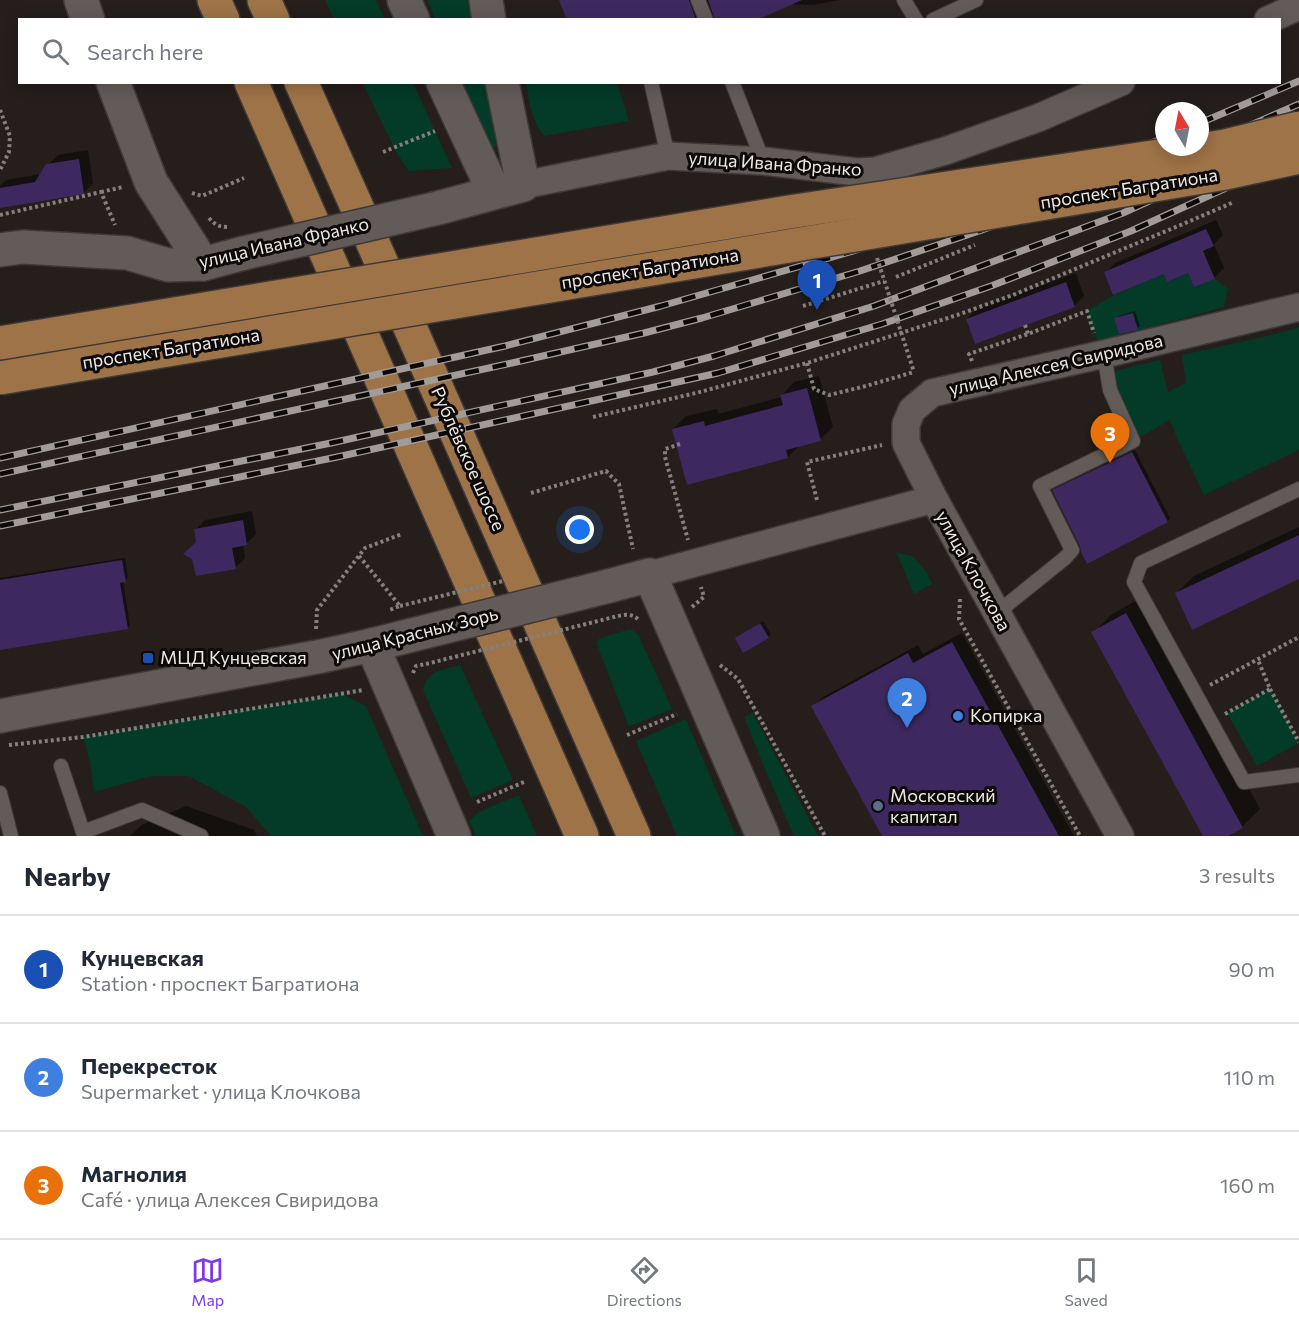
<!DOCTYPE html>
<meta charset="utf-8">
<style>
:root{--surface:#fff;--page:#f2f2f3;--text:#1f2937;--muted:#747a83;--line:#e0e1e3;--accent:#7c3aed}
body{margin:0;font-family:Commissioner,sans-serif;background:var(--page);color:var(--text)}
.compass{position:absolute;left:1155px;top:102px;width:54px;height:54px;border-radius:50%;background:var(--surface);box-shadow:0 3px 15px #0003;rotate:350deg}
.you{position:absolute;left:580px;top:530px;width:21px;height:21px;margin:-15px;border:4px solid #fff;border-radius:50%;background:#1a73e8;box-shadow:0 0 0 9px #1a73e833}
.badge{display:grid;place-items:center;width:39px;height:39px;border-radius:50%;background:var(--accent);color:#fff;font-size:20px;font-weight:700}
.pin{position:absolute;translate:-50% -50px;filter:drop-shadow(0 2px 3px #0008)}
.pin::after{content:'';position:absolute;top:32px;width:21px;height:18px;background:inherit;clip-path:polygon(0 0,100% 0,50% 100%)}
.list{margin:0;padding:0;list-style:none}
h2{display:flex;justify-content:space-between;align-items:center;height:78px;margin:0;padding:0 24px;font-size:26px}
h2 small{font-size:20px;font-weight:400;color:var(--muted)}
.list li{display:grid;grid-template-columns:39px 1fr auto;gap:18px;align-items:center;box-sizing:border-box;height:108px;padding:0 24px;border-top:2px solid var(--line)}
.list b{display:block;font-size:22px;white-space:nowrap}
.list p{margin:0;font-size:20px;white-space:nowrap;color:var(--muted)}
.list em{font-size:20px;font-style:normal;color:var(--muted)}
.icon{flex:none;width:33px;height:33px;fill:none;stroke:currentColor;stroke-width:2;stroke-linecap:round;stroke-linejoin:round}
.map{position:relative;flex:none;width:1299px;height:836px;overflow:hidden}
.search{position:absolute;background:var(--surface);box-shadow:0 3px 15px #0003;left:18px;right:18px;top:18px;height:66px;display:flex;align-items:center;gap:15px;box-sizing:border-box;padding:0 21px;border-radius:0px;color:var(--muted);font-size:22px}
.sheet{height:402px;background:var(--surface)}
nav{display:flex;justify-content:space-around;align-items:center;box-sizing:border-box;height:84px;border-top:2px solid var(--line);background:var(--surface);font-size:16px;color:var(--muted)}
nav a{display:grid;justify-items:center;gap:3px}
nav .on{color:var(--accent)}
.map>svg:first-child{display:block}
.green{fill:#033a28}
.shadow{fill:#0007}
.building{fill:#3d2960}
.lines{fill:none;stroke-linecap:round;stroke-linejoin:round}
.service-casing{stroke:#3f3937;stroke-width:16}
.minor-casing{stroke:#3f3937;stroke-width:30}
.tertiary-casing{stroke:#3f3937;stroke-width:36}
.primary-casing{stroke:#3f3937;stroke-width:36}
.path{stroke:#86807d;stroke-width:4;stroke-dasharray:3 3;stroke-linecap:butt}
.service{stroke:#635b57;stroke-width:14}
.minor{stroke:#635b57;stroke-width:27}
.tertiary{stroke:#635b57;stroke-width:33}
.primary{stroke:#9e7347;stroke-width:33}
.rail-casing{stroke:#a29c99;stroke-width:7}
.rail{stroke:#0c0908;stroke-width:4.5;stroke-dasharray:14;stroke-linecap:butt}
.tertiary-bridge-casing{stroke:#3f3937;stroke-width:36;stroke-linecap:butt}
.primary-bridge-casing{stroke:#3f3937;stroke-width:36;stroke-linecap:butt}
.path-bridge{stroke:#86807d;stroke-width:4;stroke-dasharray:3 3;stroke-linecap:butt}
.tertiary-bridge{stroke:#635b57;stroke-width:33}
.primary-bridge{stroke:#9e7347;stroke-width:33}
.transit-dot{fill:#1a4fb4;stroke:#0c0908;stroke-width:2}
.shop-dot{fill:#3f7fe0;stroke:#0c0908;stroke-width:2}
.service-dot{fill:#5c6f8a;stroke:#0c0908;stroke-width:2}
.labels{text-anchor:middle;stroke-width:6;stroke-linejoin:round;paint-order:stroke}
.street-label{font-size:18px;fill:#ede8e5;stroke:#0c0908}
.poi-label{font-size:18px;fill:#ede8e5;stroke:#0c0908;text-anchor:start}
</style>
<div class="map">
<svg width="1299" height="836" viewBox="0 0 1299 836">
<rect width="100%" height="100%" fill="#251e1b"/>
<!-- green -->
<g class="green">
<polygon points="325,0 376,0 385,19 334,19"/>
<polygon points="427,0 472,0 476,19 435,19"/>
<polygon points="363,83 413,83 452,168 409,171 396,152"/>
<polygon points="463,83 489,83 501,145 488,149"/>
<path d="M526 83H617L629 121 544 136C531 121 529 101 526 83Z"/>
<polygon points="1188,273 1194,287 1215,279 1228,289 1224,307 1138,331 1132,313 1115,318 1120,336 1098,343 1087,311 1114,295 1164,274 1168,282"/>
<polygon points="1299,327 1299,450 1204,495 1177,438 1170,420 1133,441 1107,373 1160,360 1168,392 1186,383 1182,355 1271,335"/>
<polygon points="896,552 912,556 926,571 932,584 914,594"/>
<polygon points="630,629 638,634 672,709 629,727 596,642 600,638"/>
<path d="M460 665 513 780 471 798 423 690C427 670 442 670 460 665Z"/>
<polygon points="1270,689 1299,743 1257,766 1227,713"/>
<polygon points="342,694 366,706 423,836 271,836 246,807 189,776 151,776 94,792 90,762 83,737"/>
<polygon points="753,713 818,836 794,836 767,774 744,717"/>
<polygon points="686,719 736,836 677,836 636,741"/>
<polygon points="519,795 537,836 476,836 469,821 479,812"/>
</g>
<!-- shadow -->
<g class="shadow">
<polygon points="561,0 839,0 813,5 788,4 753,20 569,20"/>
<polygon points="88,150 93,183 84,193 0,206 0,186 6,180 42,174 48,165 58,155"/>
<polygon points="1216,220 1223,235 1214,244 1224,268 1214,278 1189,272 1106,273 1115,263"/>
<polygon points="1076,273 1084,296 1074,306 967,319 977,309"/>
<polygon points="1135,311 1140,326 1137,328 1116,319 1119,316"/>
<polygon points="819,376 833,427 820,439 800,445 788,457 673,429 686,416 717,409 718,414 782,397 782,395 794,382"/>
<polygon points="1135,450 1170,518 1168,521 1082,546 1054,490 1057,488"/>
<polygon points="252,511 256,534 246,544 243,544 245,558 235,568 197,542 195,530 205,520"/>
<polygon points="1299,527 1299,578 1176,593 1194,576"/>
<polygon points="125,558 128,578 123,581 130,625 127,628 0,649 0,578"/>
<polygon points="1144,596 1260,809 1242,827 1225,836 1205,836 1093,633 1111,615"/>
<polygon points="763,621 771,634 768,637 736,638"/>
<polygon points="962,633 1074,836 884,836 813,707 823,697 918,645 923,654"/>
<polygon points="186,806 254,830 257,836 130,836 142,825"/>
</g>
<!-- building -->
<g class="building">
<polygon points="559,0 689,0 696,20 567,20"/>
<polygon points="708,0 802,0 757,20 715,20"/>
<polygon points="79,159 84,194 0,208 0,188 35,182 46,164"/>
<polygon points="1206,229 1214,246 1203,251 1215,279 1194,287 1188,273 1167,282 1164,274 1113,295 1104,272"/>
<polygon points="1066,282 1075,307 975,344 966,319"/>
<polygon points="1133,313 1138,330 1119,334 1114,318"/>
<polygon points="807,388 821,441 786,450 788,458 687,485 672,429 704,421 705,426 783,405 780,395"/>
<polygon points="1132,452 1168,522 1087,564 1081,552 1080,546 1052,490"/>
<polygon points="243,520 247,545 232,548 236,569 196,576 192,559 183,554 196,542 194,529"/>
<polygon points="1299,535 1299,579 1192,630 1175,593"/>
<polygon points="122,560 126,582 120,583 128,629 0,650 0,580"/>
<polygon points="1126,613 1243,828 1228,836 1203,836 1091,632"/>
<polygon points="760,623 769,638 743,653 735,638"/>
<polygon points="952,642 1059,836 882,836 811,706 908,653 913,663"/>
</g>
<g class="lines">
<!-- service casing -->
<g class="service-casing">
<g id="service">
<polyline points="698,0 706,20"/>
<polyline points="904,0 916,20"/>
<polyline points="933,20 976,0"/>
<polyline points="651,82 668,156"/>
<polyline points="732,82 763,161"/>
<polyline points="1299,489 1141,563 1134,582 1244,782 1299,775"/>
<polyline points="998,616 1008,604 1065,558 1072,550 1040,486 1133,441 1110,390 1104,354"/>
<polyline points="61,766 83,832 142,810 201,836"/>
<polyline points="0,793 11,836"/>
</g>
</g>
<!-- minor casing -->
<g class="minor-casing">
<g id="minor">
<polyline points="1268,20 1299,6"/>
<polyline points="523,185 668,156 763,161 857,172 875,171 945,151 1038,118 1121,82"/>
<polyline points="934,499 906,443 906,424 912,410 932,393 1104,354 1299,307"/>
<polyline points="650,575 934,499 1120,836"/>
</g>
</g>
<!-- tertiary casing -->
<g class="tertiary-casing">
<g id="tertiary">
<polyline points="81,0 88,20"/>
<polyline points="404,0 413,20"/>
<polyline points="486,0 489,20"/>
<polyline points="113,82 151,182 203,264"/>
<polyline points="443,82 494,192"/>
<polyline points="438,208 523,185 502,82"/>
<polyline points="0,250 23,247 127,253 168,265 203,264 244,253"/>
<polyline points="605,587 650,575 763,836"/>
<polyline points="372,645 454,836"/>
<polyline points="0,716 322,656 372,645 412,635"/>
</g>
</g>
<!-- primary casing -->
<g class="primary-casing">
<g id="primary">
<polyline points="214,0 223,20"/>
<polyline points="264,0 273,20"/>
<polyline points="251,82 582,836"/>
<polyline points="301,82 361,216 634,836"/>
</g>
</g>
<!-- path -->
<g class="path">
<polyline points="0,110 10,136 9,152 0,170"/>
<polyline points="383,152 435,131"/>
<polyline points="101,192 123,187"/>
<polyline points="192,193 202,196 244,178"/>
<polyline points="0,215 101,192 115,225"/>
<path d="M209 218C215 225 219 227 228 227"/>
<polyline points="896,277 975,245"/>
<polyline points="803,306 884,281"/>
<polyline points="1025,325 1028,334"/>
<polyline points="972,361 969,354 1028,334 1087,311 1094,333"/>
<polyline points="807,363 814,389 829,395 866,386 914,372"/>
<polyline points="593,417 696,393 807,363 957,315 1013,295 1183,224 1234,202"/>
<polyline points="680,444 665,449 665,457 688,540"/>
<polyline points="531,493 606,471 619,484 633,549"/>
<polyline points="817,500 807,462 882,445"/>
<polyline points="359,556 400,606 389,610"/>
<polyline points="960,599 959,619 1080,836"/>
<polyline points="692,607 704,597 701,587"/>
<path d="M618 616C626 614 633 614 639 620"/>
<polyline points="316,629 317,610 365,548 402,534"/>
<polyline points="720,665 738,679 825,836"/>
<polyline points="413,673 416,666 426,664"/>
<polyline points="1210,685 1299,637"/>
<polyline points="1270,689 1299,742"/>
<polyline points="1225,714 1270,689 1258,660"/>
<polyline points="627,735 677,714"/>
<polyline points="9,745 83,737 363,690"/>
<polyline points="477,802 524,782"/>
</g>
<!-- service -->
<use href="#service" class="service"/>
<!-- minor -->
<use href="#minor" class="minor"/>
<!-- tertiary -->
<use href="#tertiary" class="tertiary"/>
<!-- primary -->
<use href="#primary" class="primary"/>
<!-- rail casing -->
<g class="rail-casing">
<g id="rail">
<polyline points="1200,123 1299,81"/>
<polyline points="0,458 505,346 661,306 850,252 974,211 1164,138"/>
<polyline points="0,474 512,363 644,333 702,318 860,271 982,230 1163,163 1299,104"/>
<polyline points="0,510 331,443 653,372 714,356 874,306 1123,213 1299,133"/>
<polyline points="0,526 337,457 718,373 882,324 991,286 1131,231 1299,155"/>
</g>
</g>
<!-- rail -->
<use href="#rail" class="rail"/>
<!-- tertiary-bridge casing -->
<g class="tertiary-bridge-casing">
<g id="tertiary-bridge">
<polyline points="244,253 438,208"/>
<polyline points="412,635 605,587"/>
</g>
</g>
<!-- primary-bridge casing -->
<g class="primary-bridge-casing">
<g id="primary-bridge">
<polyline points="0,343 789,212 1225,146 1299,128"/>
<polyline points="0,378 1226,173 1299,157"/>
</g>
</g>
<!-- path-bridge -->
<g class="path-bridge">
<polyline points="877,258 914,372"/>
<polyline points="400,606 503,581"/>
<polyline points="426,664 618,616"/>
</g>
<!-- tertiary-bridge -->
<use href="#tertiary-bridge" class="tertiary-bridge"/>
<!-- primary-bridge -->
<use href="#primary-bridge" class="primary-bridge"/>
</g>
<!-- markers -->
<rect class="transit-dot" x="142" y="652" width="12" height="12" rx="3"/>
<circle class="shop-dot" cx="958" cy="716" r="6"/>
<circle class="service-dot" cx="878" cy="806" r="6"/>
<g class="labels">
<!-- street labels -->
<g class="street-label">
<text transform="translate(775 164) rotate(4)" y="6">улица Ивана Франко</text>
<text transform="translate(1129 189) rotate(-9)" y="6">проспект Багратиона</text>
<text transform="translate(284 243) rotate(-13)" y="6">улица Ивана Франко</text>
<text transform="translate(650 269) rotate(-9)" y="6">проспект Багратиона</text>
<text transform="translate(171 349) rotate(-9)" y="6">проспект Багратиона</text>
<text transform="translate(1056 365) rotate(-13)" y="6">улица Алексея Свиридова</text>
<text transform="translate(468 459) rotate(66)" y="6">Рублёвское шоссе</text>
<text transform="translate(973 571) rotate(61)" y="6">улица Клочкова</text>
<text transform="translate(415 634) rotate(-14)" y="6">улица Красных Зорь</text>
</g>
<!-- poi labels -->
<g class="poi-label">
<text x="160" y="664">МЦД Кунцевская</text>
<text x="970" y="722">Копирка</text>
<text x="890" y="802">Московский<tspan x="890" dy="21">капитал</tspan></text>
</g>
</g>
</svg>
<svg class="compass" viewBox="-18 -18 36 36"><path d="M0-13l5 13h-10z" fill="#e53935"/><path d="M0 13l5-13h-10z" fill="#747a83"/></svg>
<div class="you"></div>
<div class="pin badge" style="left:817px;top:310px;background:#1a4fb4">1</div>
<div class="pin badge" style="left:907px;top:728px;background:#3f7fe0">2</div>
<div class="pin badge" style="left:1110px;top:463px;background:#e8710a">3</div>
<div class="search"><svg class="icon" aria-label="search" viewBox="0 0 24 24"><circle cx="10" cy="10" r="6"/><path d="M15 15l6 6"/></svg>Search here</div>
</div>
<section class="sheet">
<h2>Nearby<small>3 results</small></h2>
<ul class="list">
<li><span class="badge" style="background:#1a4fb4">1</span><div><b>Кунцевская</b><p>Station · проспект Багратиона</p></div><em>90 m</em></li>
<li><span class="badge" style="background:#3f7fe0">2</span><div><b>Перекресток</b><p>Supermarket · улица Клочкова</p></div><em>110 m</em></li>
<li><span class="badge" style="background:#e8710a">3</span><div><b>Магнолия</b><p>Café · улица Алексея Свиридова</p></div><em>160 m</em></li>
</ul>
</section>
<nav>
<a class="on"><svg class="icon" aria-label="map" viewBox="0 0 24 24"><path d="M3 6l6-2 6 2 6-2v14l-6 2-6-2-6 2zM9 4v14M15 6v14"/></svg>Map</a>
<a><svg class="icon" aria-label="directions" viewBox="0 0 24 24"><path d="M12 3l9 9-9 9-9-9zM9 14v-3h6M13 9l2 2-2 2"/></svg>Directions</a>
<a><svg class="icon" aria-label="saved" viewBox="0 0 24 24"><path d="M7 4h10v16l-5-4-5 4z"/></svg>Saved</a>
</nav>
